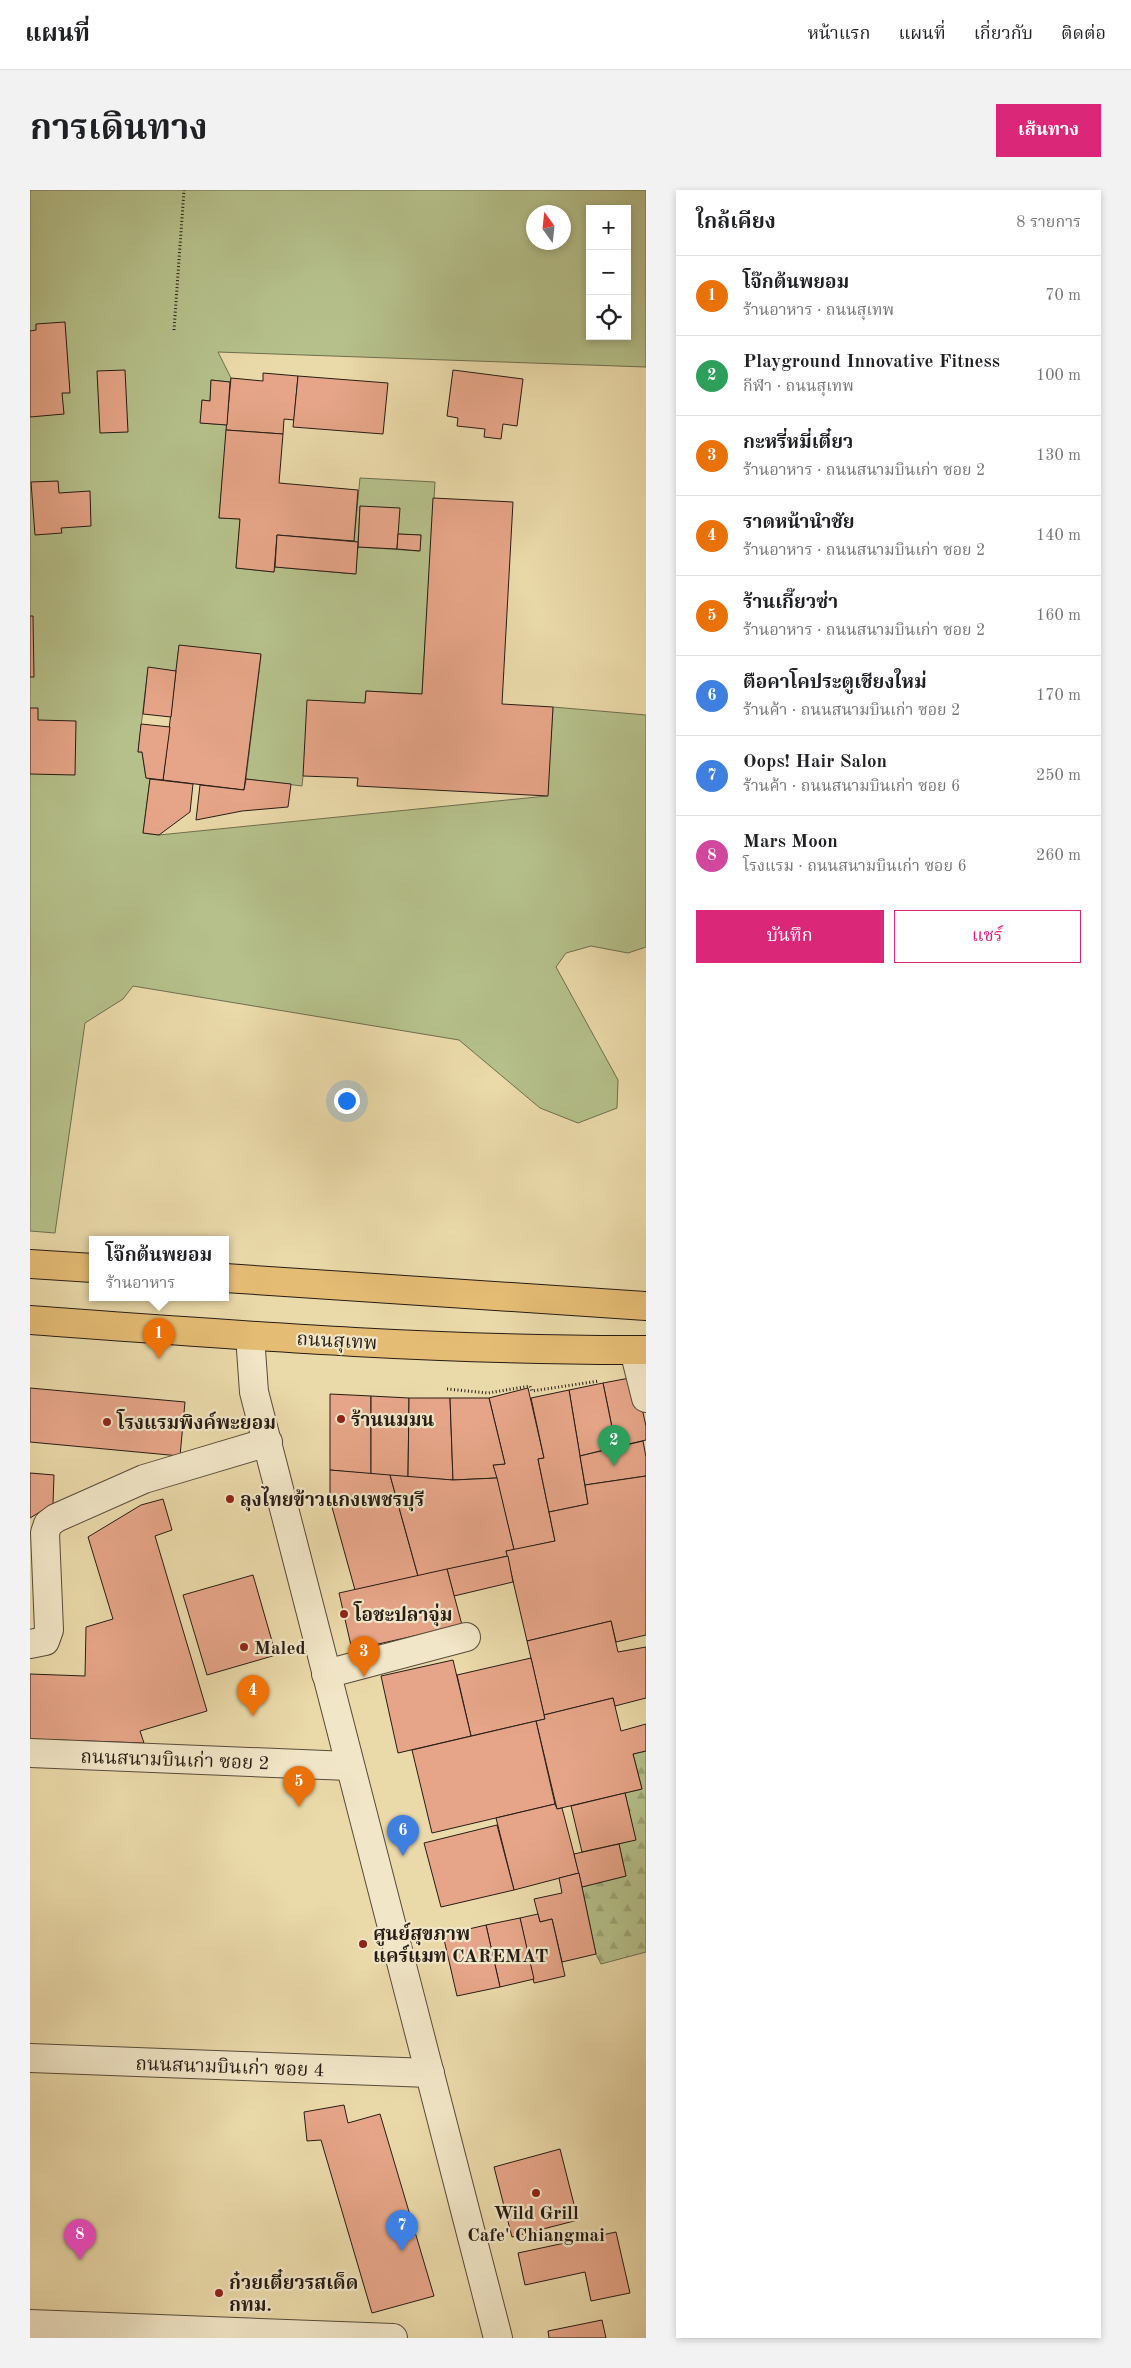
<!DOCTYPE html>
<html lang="th">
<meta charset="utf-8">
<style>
:root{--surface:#fff;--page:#f2f2f2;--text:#202124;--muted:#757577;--line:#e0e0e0;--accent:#db2777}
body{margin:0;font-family:"Old Standard TT","Noto Serif Thai",serif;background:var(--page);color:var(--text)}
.controls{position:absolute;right:15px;top:15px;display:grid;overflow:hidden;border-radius:0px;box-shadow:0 2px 8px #0003}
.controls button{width:45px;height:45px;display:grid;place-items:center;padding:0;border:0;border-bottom:1px solid var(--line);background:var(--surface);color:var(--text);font:25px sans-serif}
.compass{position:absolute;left:496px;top:15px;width:45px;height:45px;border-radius:50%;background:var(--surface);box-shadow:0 2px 8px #0003;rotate:345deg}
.you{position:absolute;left:316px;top:910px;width:18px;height:18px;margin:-12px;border:4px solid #fff;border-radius:50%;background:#1a73e8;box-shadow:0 0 0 8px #1a73e833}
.badge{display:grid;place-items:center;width:32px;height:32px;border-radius:50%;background:var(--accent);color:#fff;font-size:16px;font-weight:700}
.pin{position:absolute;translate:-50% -41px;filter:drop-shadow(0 1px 2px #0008)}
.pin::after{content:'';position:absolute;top:26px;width:18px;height:15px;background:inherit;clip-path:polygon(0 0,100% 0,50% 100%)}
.popup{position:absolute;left:59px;top:1046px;width:140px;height:65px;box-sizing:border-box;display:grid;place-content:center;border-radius:0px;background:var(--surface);filter:drop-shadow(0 1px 4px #0005);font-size:16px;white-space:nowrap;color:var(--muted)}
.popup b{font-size:19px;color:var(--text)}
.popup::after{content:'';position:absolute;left:50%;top:100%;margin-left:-10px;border:10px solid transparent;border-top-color:var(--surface)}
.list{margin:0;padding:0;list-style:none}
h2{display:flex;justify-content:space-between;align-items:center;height:65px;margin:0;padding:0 20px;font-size:21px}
h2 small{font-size:16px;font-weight:400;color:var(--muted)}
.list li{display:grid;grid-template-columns:32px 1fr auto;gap:15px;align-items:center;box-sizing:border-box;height:80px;padding:0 20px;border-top:1px solid var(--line)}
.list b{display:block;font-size:19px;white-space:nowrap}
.list p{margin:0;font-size:16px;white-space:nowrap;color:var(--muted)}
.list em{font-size:16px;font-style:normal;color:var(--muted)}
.actions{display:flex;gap:10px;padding:15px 20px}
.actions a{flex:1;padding:11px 0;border:1px solid var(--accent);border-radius:0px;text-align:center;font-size:18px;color:var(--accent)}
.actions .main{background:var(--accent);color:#fff}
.icon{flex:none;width:28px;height:28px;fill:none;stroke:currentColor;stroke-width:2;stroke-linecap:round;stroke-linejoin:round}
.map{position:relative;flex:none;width:616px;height:2148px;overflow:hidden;border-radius:0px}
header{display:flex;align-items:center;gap:30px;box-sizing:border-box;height:70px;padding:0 25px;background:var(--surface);border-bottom:1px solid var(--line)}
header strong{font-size:24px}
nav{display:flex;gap:28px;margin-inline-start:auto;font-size:18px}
.intro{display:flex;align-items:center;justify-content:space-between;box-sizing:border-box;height:120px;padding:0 30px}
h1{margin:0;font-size:35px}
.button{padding:12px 22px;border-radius:0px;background:var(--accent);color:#fff;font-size:18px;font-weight:700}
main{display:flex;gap:30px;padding:0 30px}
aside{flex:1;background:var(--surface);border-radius:0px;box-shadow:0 2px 8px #0003}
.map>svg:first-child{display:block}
.green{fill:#b5c08a;stroke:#6e6e50;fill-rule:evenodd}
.forest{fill:url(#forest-firs);stroke:#6e6e50}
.building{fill:#e6a588;stroke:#261c15}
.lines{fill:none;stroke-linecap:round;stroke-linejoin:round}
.minor-casing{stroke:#574b3a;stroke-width:30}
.major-casing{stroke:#261c15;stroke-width:30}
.path{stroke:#261c15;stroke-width:3;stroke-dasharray:1 2.5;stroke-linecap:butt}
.minor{stroke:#f1e6c7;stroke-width:28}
.major{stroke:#e5bc74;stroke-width:28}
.poi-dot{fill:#8f2418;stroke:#f1e6c7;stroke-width:2}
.labels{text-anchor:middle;stroke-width:4.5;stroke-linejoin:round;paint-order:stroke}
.street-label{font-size:19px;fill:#261c15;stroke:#f1e6c7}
.poi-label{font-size:19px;font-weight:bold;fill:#261c15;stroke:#f1e6c7;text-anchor:start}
</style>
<header>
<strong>แผนที่</strong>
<nav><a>หน้าแรก</a><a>แผนที่</a><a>เกี่ยวกับ</a><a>ติดต่อ</a></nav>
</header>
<div class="intro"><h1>การเดินทาง</h1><a class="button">เส้นทาง</a></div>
<main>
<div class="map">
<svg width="616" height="2148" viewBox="0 0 616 2148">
<defs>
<pattern id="forest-firs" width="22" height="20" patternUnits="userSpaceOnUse" patternTransform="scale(1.25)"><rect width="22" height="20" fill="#b5c08a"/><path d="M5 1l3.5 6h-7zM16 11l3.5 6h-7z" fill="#9ca476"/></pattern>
</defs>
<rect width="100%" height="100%" fill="#ead9a9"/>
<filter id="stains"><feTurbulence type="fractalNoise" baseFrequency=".004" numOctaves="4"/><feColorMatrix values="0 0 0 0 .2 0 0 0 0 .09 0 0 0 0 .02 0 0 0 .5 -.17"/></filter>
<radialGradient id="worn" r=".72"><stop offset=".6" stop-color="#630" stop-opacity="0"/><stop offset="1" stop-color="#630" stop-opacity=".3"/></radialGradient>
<!-- green -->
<path class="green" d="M0 0H616V177L188 162 201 188 200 192 181 190 180 211 172 210 171 233 197 235 189 328 210 329 206 378 244 382 245 377 325 384 328 357 389 361 391 345 368 344 330 316 328 352 324 351 330 288 405 292 392 504 336 501 335 513 273 586 272 596 216 589 231 465 149 456 146 481 118 478 108 562H112L116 588 120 589 113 643 129 645 517 606 523 517 616 525V757L598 763 561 756 536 763 526 777 588 890 587 918 548 933 510 918 429 850 103 796 93 809 55 833 25 1043 0 1041ZM560 19H597V146H560ZM503 22H534V52H503Z"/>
<!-- forest -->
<polygon class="forest" points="616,1561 616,1762 571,1774 566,1764 552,1697 596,1686 589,1654 605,1649 595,1603 612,1599 603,1564"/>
<!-- building -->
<g class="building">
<polygon points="35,132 40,203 32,203 34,224 0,227 0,141 6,140 6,134"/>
<polygon points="95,180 98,242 70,243 67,181"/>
<polygon points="423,180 493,189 487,236 473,234 471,249 454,247 455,239 427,236 428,228 417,226"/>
<polygon points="233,183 268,186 264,230 254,229 253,244 196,240 201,188 233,191"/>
<polygon points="268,186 358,193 353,244 263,237"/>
<polygon points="181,190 200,192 197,235 170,233 172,210 180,211"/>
<polygon points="196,240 253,244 249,293 328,300 324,351 247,345 244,382 206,378 210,329 189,328"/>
<polygon points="28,291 29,303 60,301 61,336 31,338 32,343 5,345 1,292"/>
<polygon points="403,308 483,312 472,514 523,517 518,606 327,596 328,588 273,586 277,510 335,513 336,501 392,504"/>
<polygon points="330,316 370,318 367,359 328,357"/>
<polygon points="368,344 391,345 390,361 367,359"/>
<polygon points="247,345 328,352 326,384 245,377"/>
<polygon points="0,426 3,426 4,487 0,487"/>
<polygon points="149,455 231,464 214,600 133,590"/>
<polygon points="118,477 146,481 141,527 113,524"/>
<polygon points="0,518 8,518 8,530 46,531 45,585 0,584"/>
<polygon points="111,534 140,537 133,590 116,588 112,562 108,562"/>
<polygon points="120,589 163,594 160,622 129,645 113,643"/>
<polygon points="216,589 261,594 258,617 212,621 166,630 170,595 214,600"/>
<polygon points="605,1187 616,1236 616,1250 586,1257 573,1193"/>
<polygon points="573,1193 586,1257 550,1266 539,1200"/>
<polygon points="0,1198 155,1212 150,1266 0,1252"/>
<polygon points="498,1198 514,1268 508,1269 525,1351 484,1360 463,1275 475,1274 459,1208"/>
<polygon points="539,1200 558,1314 519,1322 508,1269 514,1268 501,1208"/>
<polygon points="300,1204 341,1206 341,1284 300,1280"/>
<polygon points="341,1206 379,1208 378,1287 341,1284"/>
<polygon points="379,1208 420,1208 423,1290 378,1287"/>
<polygon points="420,1208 459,1208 475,1274 463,1275 467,1288 423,1290"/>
<polygon points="613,1251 616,1267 616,1286 555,1295 550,1266"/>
<polygon points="300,1280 360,1285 388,1386 325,1400 300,1310"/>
<polygon points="0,1283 24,1285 23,1314 0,1328"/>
<polygon points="360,1285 423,1290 467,1288 484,1360 476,1361 478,1366 388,1386"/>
<polygon points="616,1286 616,1445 586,1452 581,1431 497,1451 476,1361 525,1351 519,1322 558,1314 555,1295"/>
<polygon points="133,1309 142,1340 125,1346 177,1521 110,1541 114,1553 0,1549 0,1484 55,1486 56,1437 83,1429 58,1347 111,1315"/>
<polygon points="478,1366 483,1392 424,1406 417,1379"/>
<polygon points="417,1379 432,1435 322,1460 309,1403"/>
<polygon points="223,1385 246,1465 177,1485 153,1405"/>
<polygon points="581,1431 588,1462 616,1457 616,1508 585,1516 583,1508 514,1525 497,1451"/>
<polygon points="501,1468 515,1529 441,1546 427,1485"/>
<polygon points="423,1470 441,1546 368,1563 351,1486"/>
<polygon points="583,1508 591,1541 616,1534 616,1561 603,1564 612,1599 527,1619 506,1531 515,1529 514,1525"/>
<polygon points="506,1531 525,1614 402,1643 382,1560"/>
<polygon points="595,1603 606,1650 552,1662 541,1616"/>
<polygon points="525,1614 527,1619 532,1618 549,1683 484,1700 466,1628"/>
<polygon points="467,1635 484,1700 411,1717 394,1653"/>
<polygon points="589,1654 596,1686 552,1697 544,1664"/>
<polygon points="549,1683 566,1764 532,1772 522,1729 510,1732 504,1709 532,1703 529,1688"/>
<polygon points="508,1724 510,1732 522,1729 535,1786 504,1793 490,1728"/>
<polygon points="490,1728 504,1789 470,1797 456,1735"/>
<polygon points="456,1735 470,1797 427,1806 413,1745"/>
<polygon points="314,1915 318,1933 350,1924 404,2106 342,2123 291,1950 277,1951 274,1922"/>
<polygon points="530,1959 548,2030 482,2047 464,1977"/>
<polygon points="586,2042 600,2103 561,2111 555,2082 495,2095 488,2063"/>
<polygon points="572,2130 576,2148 519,2148 518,2141"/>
</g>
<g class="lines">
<!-- minor casing -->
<g class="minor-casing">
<g id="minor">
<polyline points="220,1146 224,1202 468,2148"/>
<polyline points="604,1160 616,1208"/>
<polyline points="0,1454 15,1451 19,1440 15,1343 18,1334 26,1328 114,1289 238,1252"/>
<polyline points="296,1484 436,1447"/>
<polyline points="0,1563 319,1576"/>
<polyline points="0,1868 400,1883"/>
<polyline points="0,2134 363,2148"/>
</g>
</g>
<!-- major casing -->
<g class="major-casing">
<g id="major">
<polyline points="0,1074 63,1078"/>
<polyline points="195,1088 616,1116"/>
<path d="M0 1130C205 1145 410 1161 616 1160"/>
</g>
</g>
<!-- path -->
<g class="path">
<polyline points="144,140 154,0"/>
<polyline points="417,1199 458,1203 500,1196 502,1201 569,1191"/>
</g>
<!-- minor -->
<use href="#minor" class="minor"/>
<!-- major -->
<use href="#major" class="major"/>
</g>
<!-- markers -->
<g class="poi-dot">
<circle cx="311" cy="1229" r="5"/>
<circle cx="77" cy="1232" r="5"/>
<circle cx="200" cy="1309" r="5"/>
<circle cx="314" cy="1424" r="5"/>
<circle cx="214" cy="1457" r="5"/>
<circle cx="333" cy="1754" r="5"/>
<circle cx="506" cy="2003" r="5"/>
<circle cx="189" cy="2103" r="5"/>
</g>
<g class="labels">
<!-- street labels -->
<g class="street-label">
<text transform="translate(307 1150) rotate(3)" y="7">ถนนสุเทพ</text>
<text transform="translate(145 1569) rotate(2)" y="7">ถนนสนามบินเก่า ซอย 2</text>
<text transform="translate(200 1876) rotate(2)" y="7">ถนนสนามบินเก่า ซอย 4</text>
</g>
<!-- poi labels -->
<g class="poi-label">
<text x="321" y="1236">ร้านนมมน</text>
<text x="87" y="1239">โรงแรมพิงค์พะยอม</text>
<text x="210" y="1316">ลุงไทยข้าวแกงเพชรบุรี</text>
<text x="324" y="1431">โอชะปลาจุ่ม</text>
<text x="224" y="1464">Maled</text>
<text x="343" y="1750">ศูนย์สุขภาพ<tspan x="343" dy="22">แคร์แมท CAREMAT</tspan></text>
<text x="506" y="2029" text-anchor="middle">Wild Grill<tspan x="506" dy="22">Cafe' Chiangmai</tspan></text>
<text x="199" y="2099">ก๋วยเตี๋ยวรสเด็ด<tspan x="199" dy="22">กทม.</tspan></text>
</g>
</g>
<rect width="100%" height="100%" filter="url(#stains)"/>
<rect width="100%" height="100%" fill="url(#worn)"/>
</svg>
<div class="controls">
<button>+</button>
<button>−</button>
<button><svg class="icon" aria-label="locate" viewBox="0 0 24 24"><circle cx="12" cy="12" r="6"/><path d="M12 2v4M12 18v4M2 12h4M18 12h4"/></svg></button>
</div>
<svg class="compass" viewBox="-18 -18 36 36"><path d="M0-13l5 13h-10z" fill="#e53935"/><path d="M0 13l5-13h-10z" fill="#757577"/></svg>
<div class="you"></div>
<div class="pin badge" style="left:129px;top:1169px;background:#e8710a">1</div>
<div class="popup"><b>โจ๊กต้นพยอม</b>ร้านอาหาร</div>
<div class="pin badge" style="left:584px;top:1276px;background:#2e9e5b">2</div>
<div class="pin badge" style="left:334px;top:1487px;background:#e8710a">3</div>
<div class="pin badge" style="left:223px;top:1526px;background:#e8710a">4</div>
<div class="pin badge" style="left:269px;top:1617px;background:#e8710a">5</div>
<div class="pin badge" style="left:373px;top:1666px;background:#3f7fe0">6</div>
<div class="pin badge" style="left:372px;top:2061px;background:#3f7fe0">7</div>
<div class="pin badge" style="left:50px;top:2070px;background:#d1479c">8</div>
</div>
<aside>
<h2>ใกล้เคียง<small>8 รายการ</small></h2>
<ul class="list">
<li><span class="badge" style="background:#e8710a">1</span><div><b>โจ๊กต้นพยอม</b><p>ร้านอาหาร · ถนนสุเทพ</p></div><em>70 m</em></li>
<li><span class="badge" style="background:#2e9e5b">2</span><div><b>Playground Innovative Fitness</b><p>กีฬา · ถนนสุเทพ</p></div><em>100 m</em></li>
<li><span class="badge" style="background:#e8710a">3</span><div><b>กะหรี่หมี่เตี๋ยว</b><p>ร้านอาหาร · ถนนสนามบินเก่า ซอย 2</p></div><em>130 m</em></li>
<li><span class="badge" style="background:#e8710a">4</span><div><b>ราดหน้านำชัย</b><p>ร้านอาหาร · ถนนสนามบินเก่า ซอย 2</p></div><em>140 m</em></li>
<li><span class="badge" style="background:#e8710a">5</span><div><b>ร้านเกี๊ยวซ่า</b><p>ร้านอาหาร · ถนนสนามบินเก่า ซอย 2</p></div><em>160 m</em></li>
<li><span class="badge" style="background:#3f7fe0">6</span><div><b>ตือคาโคประตูเชียงใหม่</b><p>ร้านค้า · ถนนสนามบินเก่า ซอย 2</p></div><em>170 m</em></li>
<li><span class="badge" style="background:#3f7fe0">7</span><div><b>Oops! Hair Salon</b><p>ร้านค้า · ถนนสนามบินเก่า ซอย 6</p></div><em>250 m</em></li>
<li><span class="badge" style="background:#d1479c">8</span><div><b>Mars Moon</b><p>โรงแรม · ถนนสนามบินเก่า ซอย 6</p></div><em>260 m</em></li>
</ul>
<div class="actions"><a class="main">บันทึก</a><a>แชร์</a></div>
</aside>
</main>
